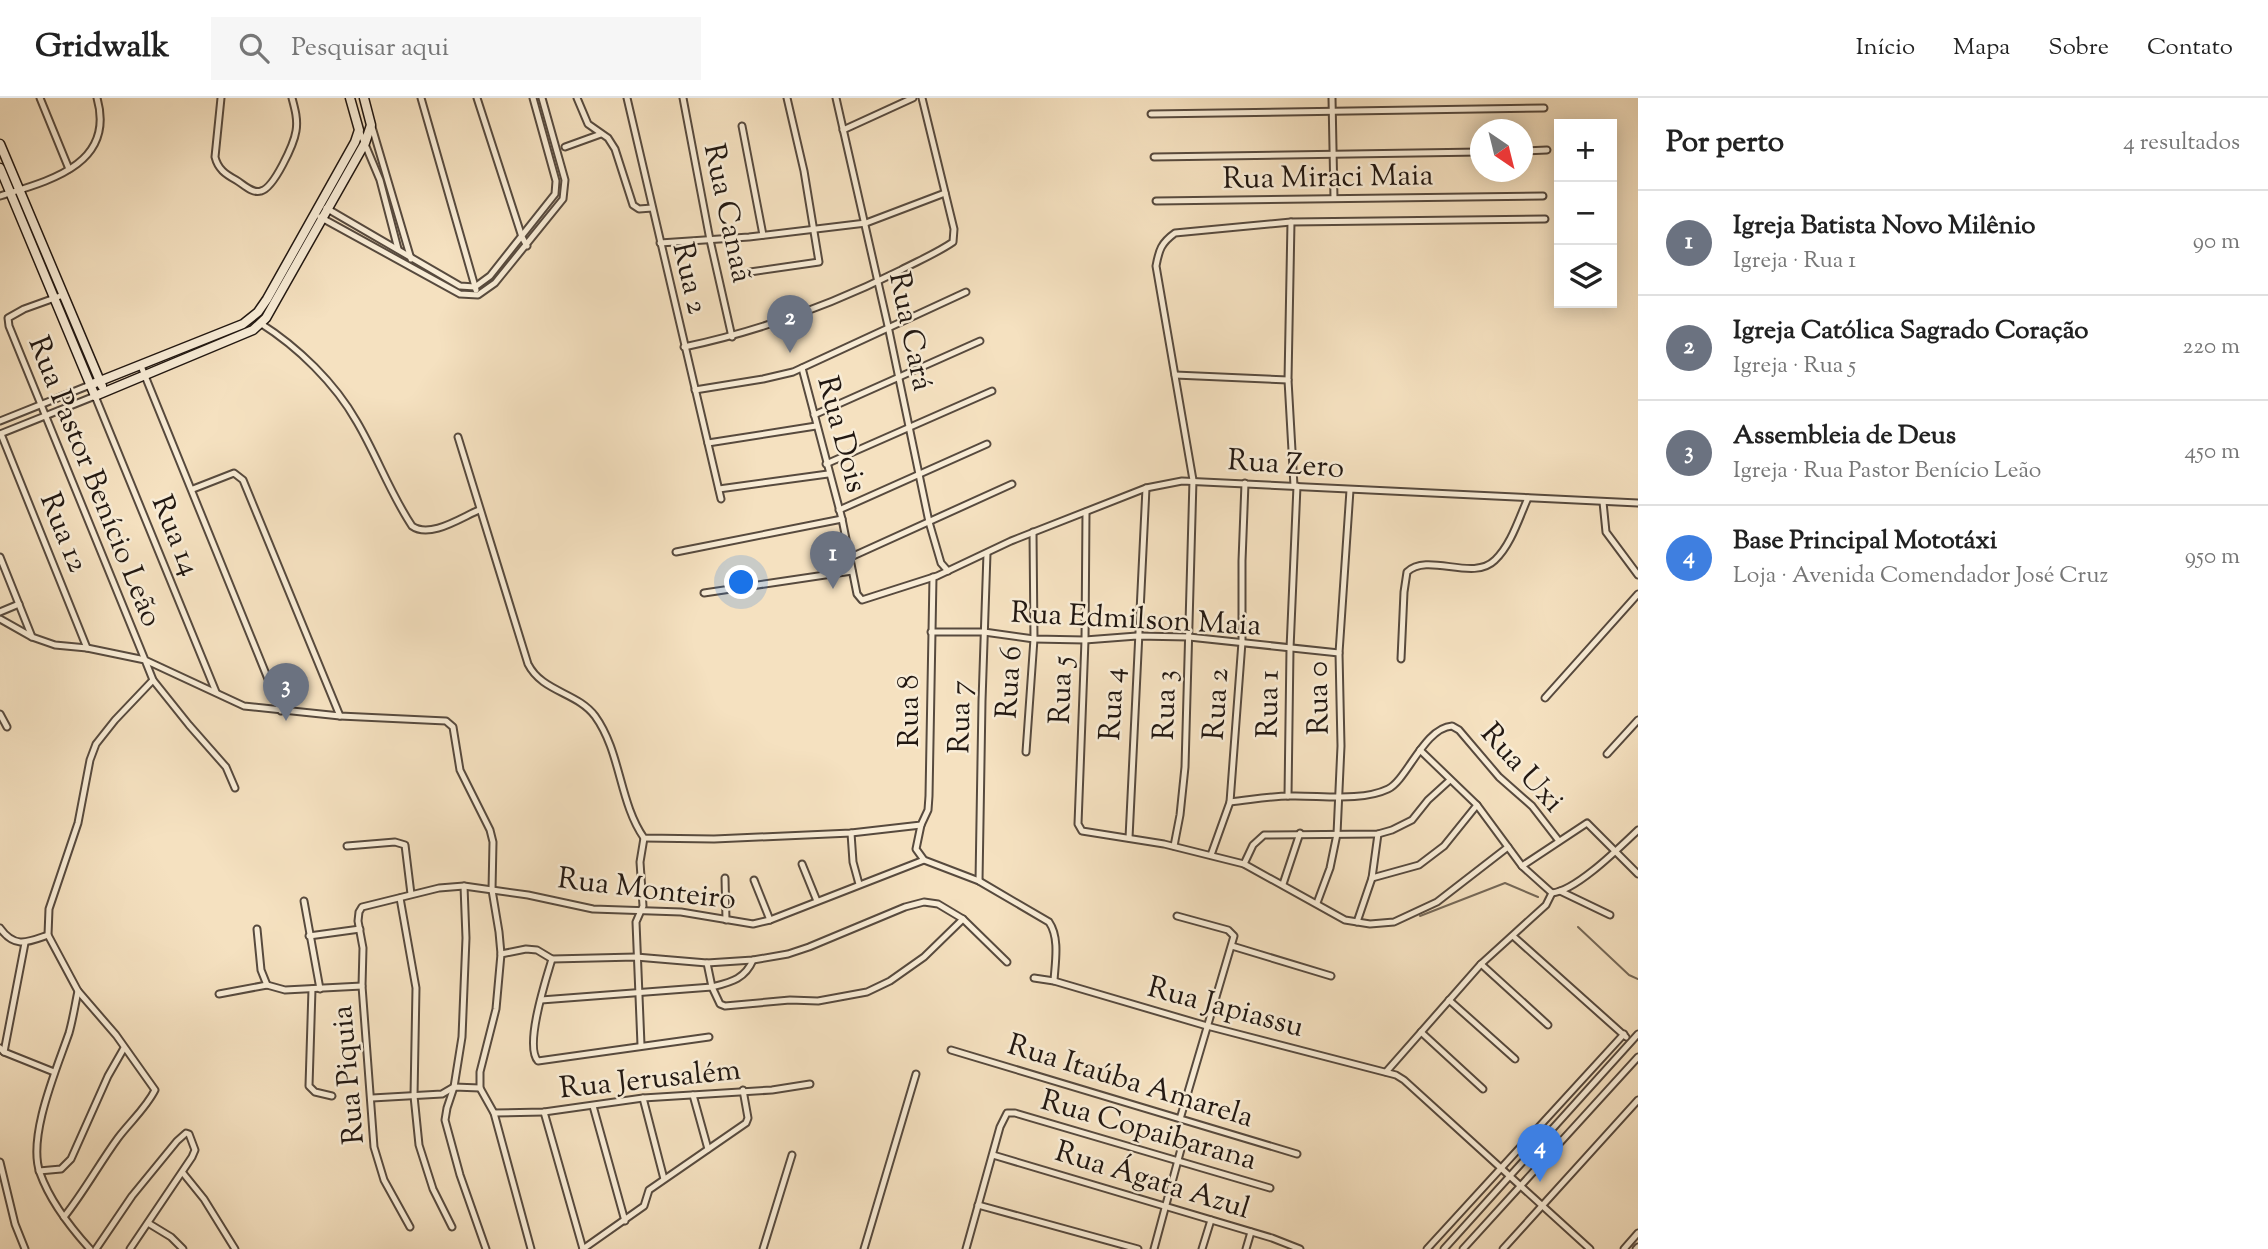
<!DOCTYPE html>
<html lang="pt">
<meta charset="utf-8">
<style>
:root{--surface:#fff;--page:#f6f6f6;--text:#222;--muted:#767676;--line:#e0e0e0;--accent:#8f2418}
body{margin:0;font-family:"Sorts Mill Goudy",serif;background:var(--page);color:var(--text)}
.controls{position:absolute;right:21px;top:21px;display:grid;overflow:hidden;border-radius:0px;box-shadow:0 4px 18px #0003}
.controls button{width:63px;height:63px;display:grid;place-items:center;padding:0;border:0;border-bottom:2px solid var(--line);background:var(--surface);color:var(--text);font:35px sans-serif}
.compass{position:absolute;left:1470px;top:21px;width:63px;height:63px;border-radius:50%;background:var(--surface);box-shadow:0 4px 18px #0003;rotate:145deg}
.you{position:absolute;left:742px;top:485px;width:24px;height:24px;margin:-18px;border:5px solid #fff;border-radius:50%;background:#1a73e8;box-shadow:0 0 0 10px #1a73e833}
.badge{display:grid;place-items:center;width:46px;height:46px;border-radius:50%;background:var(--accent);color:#fff;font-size:23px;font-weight:700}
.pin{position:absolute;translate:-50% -58px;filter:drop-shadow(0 2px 4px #0008)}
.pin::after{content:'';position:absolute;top:37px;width:24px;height:21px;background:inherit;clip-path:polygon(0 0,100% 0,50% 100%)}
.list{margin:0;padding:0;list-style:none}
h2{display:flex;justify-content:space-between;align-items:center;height:91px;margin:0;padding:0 28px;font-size:30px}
h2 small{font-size:23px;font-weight:400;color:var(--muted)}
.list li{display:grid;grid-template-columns:46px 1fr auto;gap:21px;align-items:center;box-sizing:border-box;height:105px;padding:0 28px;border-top:2px solid var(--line)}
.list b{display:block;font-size:26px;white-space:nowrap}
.list p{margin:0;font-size:23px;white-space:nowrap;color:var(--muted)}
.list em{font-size:23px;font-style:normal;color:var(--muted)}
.icon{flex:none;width:38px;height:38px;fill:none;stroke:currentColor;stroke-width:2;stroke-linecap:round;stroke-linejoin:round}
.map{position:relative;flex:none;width:1638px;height:1151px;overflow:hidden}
header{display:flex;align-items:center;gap:42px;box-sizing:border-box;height:98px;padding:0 35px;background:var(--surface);border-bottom:2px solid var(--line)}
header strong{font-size:33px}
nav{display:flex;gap:38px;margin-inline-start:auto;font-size:24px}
.search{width:490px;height:63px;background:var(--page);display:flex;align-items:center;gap:18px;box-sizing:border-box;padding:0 24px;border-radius:0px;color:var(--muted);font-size:26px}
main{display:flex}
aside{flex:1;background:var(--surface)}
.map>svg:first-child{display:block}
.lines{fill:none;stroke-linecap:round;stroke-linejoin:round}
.stream{stroke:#756857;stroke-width:2}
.street-casing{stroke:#574a3e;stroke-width:9}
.secondary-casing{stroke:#221812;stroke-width:11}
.street{stroke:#f8ecd6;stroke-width:5}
.secondary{stroke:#f8ecd6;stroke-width:8}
.labels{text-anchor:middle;stroke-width:5;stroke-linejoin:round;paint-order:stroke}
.street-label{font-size:30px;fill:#221812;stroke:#f8ecd6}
</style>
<header>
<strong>Gridwalk</strong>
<div class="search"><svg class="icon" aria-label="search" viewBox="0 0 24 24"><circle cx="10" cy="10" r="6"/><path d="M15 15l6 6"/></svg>Pesquisar aqui</div>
<nav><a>Início</a><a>Mapa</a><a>Sobre</a><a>Contato</a></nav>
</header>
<main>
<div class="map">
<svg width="1638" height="1151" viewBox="0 0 1638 1151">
<rect width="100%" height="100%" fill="#f5e1c0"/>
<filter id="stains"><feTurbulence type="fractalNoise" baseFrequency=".00286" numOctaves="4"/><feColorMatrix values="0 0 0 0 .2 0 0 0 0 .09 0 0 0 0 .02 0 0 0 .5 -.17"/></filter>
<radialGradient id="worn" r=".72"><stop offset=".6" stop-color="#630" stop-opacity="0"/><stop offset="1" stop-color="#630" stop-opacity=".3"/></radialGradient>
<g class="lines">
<!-- stream -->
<g class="stream">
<polyline points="1420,818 1505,785 1538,799"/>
<polyline points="1578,829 1629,877 1638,881"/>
</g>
<!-- street casing -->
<g class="street-casing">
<g id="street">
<polyline points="40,0 69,71"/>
<path d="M221 0 215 59C218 71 225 76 236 82 243 86 252 96 261 93 274 90 294 46 296 33 298 22 295 11 292 0"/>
<polyline points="421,0 476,192"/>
<polyline points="477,0 522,139 527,148"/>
<polyline points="577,0 588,26 608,40 615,51 633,107 639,111 652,110"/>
<polyline points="627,0 721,401"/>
<polyline points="683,0 710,142 732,239"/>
<polyline points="836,0 888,228 929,424 941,465 948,473"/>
<polyline points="1332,0 1334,100"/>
<polyline points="1151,16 1544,10"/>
<polyline points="742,28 763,137"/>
<polyline points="372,29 411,161"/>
<polyline points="359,32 380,82 398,151"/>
<polyline points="843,32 913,0"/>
<polyline points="565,49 601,36"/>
<polyline points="1522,53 1547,52"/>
<polyline points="1154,59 1480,54"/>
<path d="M0 98C48 83 116 67 97 0"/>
<polyline points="1156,103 1543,98"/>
<polyline points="326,110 460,188 475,189 490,178 555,96 556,83 533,0"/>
<polyline points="320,119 460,196 478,197 495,185 563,101 565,82 542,0"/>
<polyline points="1291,124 1288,282 1294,388"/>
<polyline points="660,145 749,139 866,125 945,95"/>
<polyline points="750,174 819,164 804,73 787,0"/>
<polyline points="63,197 24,211 8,220 9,228 145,562 244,608 340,618 446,623 453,629 460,672 490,732 493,744 492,792 499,834 501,856 496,911 480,974 480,990 494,1015 531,1151"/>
<path d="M260 225C298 249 335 285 357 324 377 358 390 395 412 428 430 441 462 419 479 412"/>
<path d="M684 249C760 233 831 207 901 172 918 163 937 155 953 144L954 131 922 0"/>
<polyline points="141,268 281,613"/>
<polyline points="802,270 842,421 857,496 862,502 937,478 1011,443 1146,390 1182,383 1638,405"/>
<polyline points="1175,277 1288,282"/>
<polyline points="695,292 763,281 793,274 966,194"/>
<polyline points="814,317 980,243"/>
<polyline points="0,323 90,287"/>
<polyline points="0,336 95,298 216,594"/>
<polyline points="1,336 87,550"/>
<path d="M458 339 528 566C542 594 577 594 595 618 621 654 619 704 644 740L714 741 851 735 921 727 928 712 929 698 933 479"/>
<polyline points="708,345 816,328"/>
<polyline points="826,366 992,293"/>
<polyline points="193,391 234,375 243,382 340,618"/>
<polyline points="719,391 828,376"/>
<polyline points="1603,404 1606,434 1638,477"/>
<polyline points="839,412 987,346"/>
<polyline points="1086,414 1085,542 1078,726 1082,733 1164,746 1244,766 1345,822 1370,826 1394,824 1437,804 1508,749"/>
<polyline points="676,454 842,421"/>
<polyline points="0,459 32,539"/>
<polyline points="851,459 1012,386"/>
<polyline points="704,495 852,473"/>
<polyline points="0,514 19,506"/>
<polyline points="0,521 32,539 55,547 87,550 145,562 153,582 189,627 226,669 235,690"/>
<polyline points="931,534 984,534 1034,541 1085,542 1137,538 1189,539 1339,555"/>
<path d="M1401 561 1404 494 1407 474C1428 454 1473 484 1495 462 1511 447 1519 420 1528 400"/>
<polyline points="1545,600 1638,496"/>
<polyline points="0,616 7,629"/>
<polyline points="1420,652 1477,707 1522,768 1552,795"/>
<polyline points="1026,654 1034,541 1033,434"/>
<polyline points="1607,656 1638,622"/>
<polyline points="1288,698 1290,551 1297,388"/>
<path d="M1230 704C1250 702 1270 698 1290 698 1319 697 1361 704 1388 691 1407 682 1424 630 1452 628L1459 632 1499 679 1532 708 1559 743"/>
<path d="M921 727 916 751 924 762 979 783 1049 824C1060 840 1055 865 1054 883"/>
<polyline points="851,735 853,764 859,786"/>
<polyline points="1129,740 1146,390"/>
<polyline points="347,748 395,744 405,747 411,796"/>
<path d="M1174 748 1180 717 1185 669 1193 382 1156 168C1159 152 1161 145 1175 135L1291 124 1545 121"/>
<polyline points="1211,757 1230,704 1242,544 1242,463 1245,385"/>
<polyline points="802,766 817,803"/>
<polyline points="1244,766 1253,747 1264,737 1378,736 1392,732 1412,722 1428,702 1450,682"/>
<polyline points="1522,768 1587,725 1638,776"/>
<polyline points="725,780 726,822"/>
<polyline points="1372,780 1419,767 1444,748 1477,707"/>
<polyline points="754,782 770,822"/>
<polyline points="979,783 982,603 987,455"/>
<polyline points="1283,786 1300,735"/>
<polyline points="464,788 466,840 462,939 454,989 447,1010 445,1022 460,1077 486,1151"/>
<polyline points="1560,793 1610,817"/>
<path d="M1552 795C1576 793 1620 749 1638 732"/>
<polyline points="400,800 416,890 414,998 419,1047 433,1091 452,1129"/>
<polyline points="304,803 320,891"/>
<polyline points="1317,805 1330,770 1337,736 1341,648 1339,555 1350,392"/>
<polyline points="1177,818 1228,832 1234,838 1180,1021"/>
<polyline points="1357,824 1372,780 1378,736"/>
<path d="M0 830C15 851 28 844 48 837"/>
<polyline points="257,831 261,872 267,887"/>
<polyline points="309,838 360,831"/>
<polyline points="1513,838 1626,939"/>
<polyline points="1232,848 1331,878"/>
<polyline points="501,856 526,851 537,852 552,861 636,859 707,865 753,862 788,856 809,849 905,809 924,804 938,806 963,821 1007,864"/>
<path d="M552 861C546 881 524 948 538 963L709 939"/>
<polyline points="707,865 712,889 720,906 725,908 790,902 818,903 867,894 890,883 924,859 963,821"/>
<polyline points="1481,866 1548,927"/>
<polyline points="1034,880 1054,883 1207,928 1396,977 1404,982 1590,1151"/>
<polyline points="312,891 309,988 315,994 332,998"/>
<polyline points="219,896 267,887 285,892 362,888"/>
<path d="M541 902 712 889C731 884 745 881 753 862"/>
<polyline points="1449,902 1515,961"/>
<polyline points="1421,934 1483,991"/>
<polyline points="641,947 636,824 643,808 640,764 644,740"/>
<polyline points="0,950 4,954 54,974"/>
<polyline points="951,952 1297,1056"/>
<polyline points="4,954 25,845"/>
<polyline points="1386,974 1481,866 1546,807 1552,795"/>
<polyline points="693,997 708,1051"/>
<polyline points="372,1000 442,996 454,989 480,990"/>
<polyline points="643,1000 664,1081"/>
<polyline points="593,1008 625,1123"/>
<polyline points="544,1014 583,1151"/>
<polyline points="494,1015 544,1014 643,1000 772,992 810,986"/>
<polyline points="993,1057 1272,1140 1300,1151"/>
<polyline points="0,1064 15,1126 25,1151"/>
<polyline points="39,1073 61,1071 71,1061 108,978 124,950"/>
<polyline points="183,1075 204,1101 235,1151"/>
<polyline points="978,1107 1138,1151"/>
<path d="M64 1119C84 1094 99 1066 118 1040 130 1024 146 1010 155 992L116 937 78 893"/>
<polyline points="148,1125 171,1139 183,1151"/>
<polyline points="410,1129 384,1082 374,1049 362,888 363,850 358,823 359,814 362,809 439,790 464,788 528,797 593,811 681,814 753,826 770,822 924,762"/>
<path d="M90 1151C70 1129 50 1103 40 1075 27 1039 57 970 69 935 73 921 75 907 78 893L48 837 49 811 78 725 90 662 96 646 115 622 153 582"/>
<polyline points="96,1151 132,1098 177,1043 186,1035 189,1036 195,1052 192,1059 130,1151"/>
<polyline points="583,1151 644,1108 649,1092 746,1025 748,1020 743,992"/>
<polyline points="763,1151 792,1057"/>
<polyline points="864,1151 916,976"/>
<polyline points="966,1151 1000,1029 1007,1015 1015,1015 1270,1090"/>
<polyline points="1154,1151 1181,1051"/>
<polyline points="1202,1151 1211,1122"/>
<polyline points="1246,1151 1251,1134"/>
<polyline points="1427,1151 1624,936"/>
<polyline points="1444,1151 1638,936"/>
<polyline points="1463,1151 1638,959"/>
<polyline points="1503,1151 1638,1002"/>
<polyline points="1624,1151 1638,1135"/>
<polyline points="1636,1151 1638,1149"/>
</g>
</g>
<!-- secondary casing -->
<g class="secondary-casing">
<g id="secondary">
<polyline points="0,46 102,288"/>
<polyline points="0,70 95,298 253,232 266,220 275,204 365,45 371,27 364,0"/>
<polyline points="90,287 243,226 258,214 267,201 355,44 359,32 350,0"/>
</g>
</g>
<!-- street -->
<use href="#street" class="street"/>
<!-- secondary -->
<use href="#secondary" class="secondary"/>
</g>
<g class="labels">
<!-- street labels -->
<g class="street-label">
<text transform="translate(1328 78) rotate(-1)" y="10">Rua Miraci Maia</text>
<text transform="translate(729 115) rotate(78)" y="10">Rua Canaã</text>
<text transform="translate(691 180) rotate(77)" y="10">Rua 2</text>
<text transform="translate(912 233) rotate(78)" y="10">Rua Cará</text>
<text transform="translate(843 336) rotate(75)" y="10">Rua Dois</text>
<text transform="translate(1286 365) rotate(4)" y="10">Rua Zero</text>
<text transform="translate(96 383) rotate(68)" y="10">Rua Pastor Benício Leão</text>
<text transform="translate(65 434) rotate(68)" y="10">Rua 12</text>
<text transform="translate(177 437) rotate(68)" y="10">Rua 14</text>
<text transform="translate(1136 520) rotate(3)" y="10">Rua Edmilson Maia</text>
<text transform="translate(1008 584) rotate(-86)" y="10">Rua 6</text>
<text transform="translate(1060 592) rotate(-88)" y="10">Rua 5</text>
<text transform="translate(1317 600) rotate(-91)" y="10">Rua 0</text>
<text transform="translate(1111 606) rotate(-87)" y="10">Rua 4</text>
<text transform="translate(1215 606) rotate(-86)" y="10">Rua 2</text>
<text transform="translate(1267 606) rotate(-89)" y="10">Rua 1</text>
<text transform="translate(1164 607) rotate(-88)" y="10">Rua 3</text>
<text transform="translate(908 613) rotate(-90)" y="10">Rua 8</text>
<text transform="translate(959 619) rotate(-89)" y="10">Rua 7</text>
<text transform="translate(1523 669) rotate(48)" y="10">Rua Uxi</text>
<text transform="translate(647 790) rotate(7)" y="10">Rua Monteiro</text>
<text transform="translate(1226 908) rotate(15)" y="10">Rua Japiassu</text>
<text transform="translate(347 977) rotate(-95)" y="10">Rua Piquia</text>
<text transform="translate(650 980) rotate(-6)" y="10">Rua Jerusalém</text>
<text transform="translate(1131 982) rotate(17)" y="10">Rua Itaúba Amarela</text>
<text transform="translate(1149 1031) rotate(16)" y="10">Rua Copaibarana</text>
<text transform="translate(1153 1081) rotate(17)" y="10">Rua Ágata Azul</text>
</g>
</g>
<rect width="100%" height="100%" filter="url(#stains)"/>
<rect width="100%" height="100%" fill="url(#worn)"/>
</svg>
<div class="controls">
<button>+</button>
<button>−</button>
<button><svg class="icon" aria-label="layers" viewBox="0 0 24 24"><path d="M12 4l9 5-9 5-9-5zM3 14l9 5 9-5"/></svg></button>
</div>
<svg class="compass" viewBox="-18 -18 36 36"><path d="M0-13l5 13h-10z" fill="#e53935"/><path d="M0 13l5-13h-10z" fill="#767676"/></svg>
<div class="you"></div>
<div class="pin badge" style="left:833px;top:491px;background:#6b7280">1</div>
<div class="pin badge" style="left:790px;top:255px;background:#6b7280">2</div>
<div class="pin badge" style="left:286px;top:623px;background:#6b7280">3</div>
<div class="pin badge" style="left:1540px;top:1084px;background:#3f7fe0">4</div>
</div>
<aside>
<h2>Por perto<small>4 resultados</small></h2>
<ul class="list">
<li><span class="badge" style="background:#6b7280">1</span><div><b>Igreja Batista Novo Milênio</b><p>Igreja · Rua 1</p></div><em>90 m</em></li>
<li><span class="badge" style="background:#6b7280">2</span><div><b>Igreja Católica Sagrado Coração</b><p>Igreja · Rua 5</p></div><em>220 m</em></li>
<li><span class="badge" style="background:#6b7280">3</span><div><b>Assembleia de Deus</b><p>Igreja · Rua Pastor Benício Leão</p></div><em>450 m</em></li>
<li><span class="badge" style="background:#3f7fe0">4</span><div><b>Base Principal Mototáxi</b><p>Loja · Avenida Comendador José Cruz</p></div><em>950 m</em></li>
</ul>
</aside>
</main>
